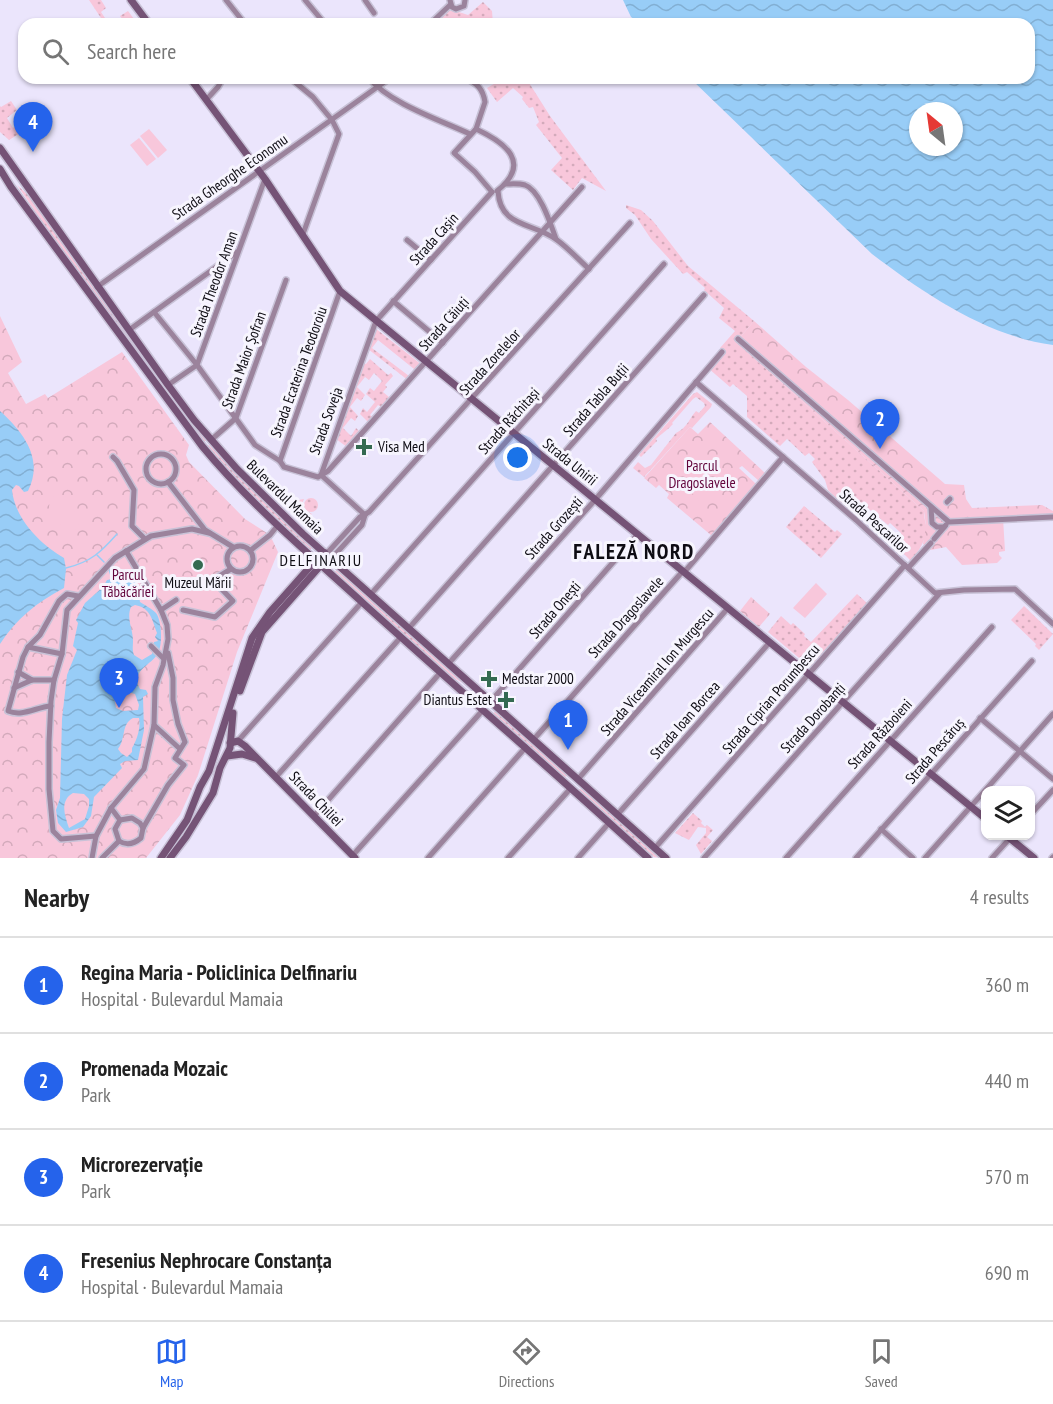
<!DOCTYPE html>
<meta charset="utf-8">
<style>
:root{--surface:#fff;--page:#f6f6f6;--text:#222;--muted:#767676;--line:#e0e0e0;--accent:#2563eb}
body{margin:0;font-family:"PT Sans Narrow",sans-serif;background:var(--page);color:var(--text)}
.controls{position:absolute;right:18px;bottom:18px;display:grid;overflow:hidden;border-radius:12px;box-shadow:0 2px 4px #0004}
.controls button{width:54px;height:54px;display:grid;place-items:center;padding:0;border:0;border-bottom:2px solid var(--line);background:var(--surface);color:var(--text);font:30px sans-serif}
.compass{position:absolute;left:909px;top:102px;width:54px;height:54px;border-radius:50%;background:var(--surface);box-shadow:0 2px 4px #0004;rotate:331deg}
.you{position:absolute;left:518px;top:458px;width:21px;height:21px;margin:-15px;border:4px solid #fff;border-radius:50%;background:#1a73e8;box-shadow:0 0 0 9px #1a73e833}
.badge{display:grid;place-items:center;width:39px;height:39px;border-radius:50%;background:var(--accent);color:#fff;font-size:20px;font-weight:700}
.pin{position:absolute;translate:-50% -50px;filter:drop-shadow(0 2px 3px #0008)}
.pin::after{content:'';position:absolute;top:32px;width:21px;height:18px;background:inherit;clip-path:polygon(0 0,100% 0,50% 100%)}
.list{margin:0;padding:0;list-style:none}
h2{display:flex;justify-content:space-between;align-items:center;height:78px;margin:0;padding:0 24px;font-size:26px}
h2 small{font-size:20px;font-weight:400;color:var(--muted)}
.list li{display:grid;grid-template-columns:39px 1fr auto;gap:18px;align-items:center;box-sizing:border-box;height:96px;padding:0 24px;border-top:2px solid var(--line)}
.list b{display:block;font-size:22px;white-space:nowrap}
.list p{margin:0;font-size:20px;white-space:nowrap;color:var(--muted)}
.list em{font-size:20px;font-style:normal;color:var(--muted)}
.icon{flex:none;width:33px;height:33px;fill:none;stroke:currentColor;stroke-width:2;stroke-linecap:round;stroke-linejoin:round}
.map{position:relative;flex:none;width:1053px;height:858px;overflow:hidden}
.search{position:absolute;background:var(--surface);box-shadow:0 2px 4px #0004;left:18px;right:18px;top:18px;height:66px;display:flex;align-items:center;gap:15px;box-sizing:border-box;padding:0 21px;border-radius:18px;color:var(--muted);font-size:22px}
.sheet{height:462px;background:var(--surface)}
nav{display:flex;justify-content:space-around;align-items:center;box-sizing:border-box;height:84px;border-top:2px solid var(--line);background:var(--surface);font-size:16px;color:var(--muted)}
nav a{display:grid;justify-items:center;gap:3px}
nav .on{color:var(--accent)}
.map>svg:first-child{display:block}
.grass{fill:url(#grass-dots)}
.park{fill:url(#park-crowns)}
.pitch{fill:#f8c7db}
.water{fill:url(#water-waves);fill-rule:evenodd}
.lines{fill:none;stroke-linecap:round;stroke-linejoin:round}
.stream{stroke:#98cdf7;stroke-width:1.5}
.street-casing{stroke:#c8c2d7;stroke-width:8}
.secondary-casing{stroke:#c8c2d7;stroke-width:10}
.street{stroke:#9b839c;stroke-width:5}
.secondary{stroke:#755376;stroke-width:7}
.poi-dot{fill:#346a51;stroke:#f7f5fe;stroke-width:2}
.labels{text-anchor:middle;stroke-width:6;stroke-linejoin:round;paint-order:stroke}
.street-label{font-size:15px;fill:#0e0c13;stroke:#f7f5fe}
.poi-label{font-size:15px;fill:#0e0c13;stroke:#f7f5fe;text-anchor:start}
.park-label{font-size:15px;fill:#62043b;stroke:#f7f5fe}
.neighbourhood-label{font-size:16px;letter-spacing:1.5px;fill:#0e0c13;stroke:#f7f5fe}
.district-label{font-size:21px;font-weight:bold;letter-spacing:1.5px;fill:#0e0c13;stroke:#f7f5fe}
</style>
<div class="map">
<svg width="1053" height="858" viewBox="0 0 1053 858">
<defs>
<pattern id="grass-dots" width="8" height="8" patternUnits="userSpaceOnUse" patternTransform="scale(1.5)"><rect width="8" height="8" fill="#f8c7db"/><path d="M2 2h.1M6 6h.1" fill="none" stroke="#d3aabb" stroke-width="1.8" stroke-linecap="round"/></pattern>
<pattern id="park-crowns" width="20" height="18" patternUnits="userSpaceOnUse" patternTransform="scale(1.5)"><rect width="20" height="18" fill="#f8c7db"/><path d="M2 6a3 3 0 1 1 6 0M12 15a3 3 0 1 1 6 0" fill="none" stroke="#d3aabb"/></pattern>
<pattern id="water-waves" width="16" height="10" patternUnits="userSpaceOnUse" patternTransform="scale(1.5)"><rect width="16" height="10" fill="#98cdf7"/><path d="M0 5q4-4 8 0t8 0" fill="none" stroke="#82afd3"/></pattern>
</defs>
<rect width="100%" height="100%" fill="#ebe5fc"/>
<!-- grass -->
<g class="grass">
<polygon points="89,0 101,0 106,8 101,12 109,24 105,24"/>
<polygon points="483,2 492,11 493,24 434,24 447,11 456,11 468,15"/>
<polygon points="128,11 134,19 137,18 142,24 126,24 120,16"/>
<polygon points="504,78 526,78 550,116 606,191 582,178 573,190 551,170 562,158 536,125 539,122 533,107 529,108 522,99 523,97 513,88 497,102 487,88"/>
<polygon points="11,101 17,110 7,118 13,128 25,120 30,127 9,140 0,132 0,106 1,107"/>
<polygon points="17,185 29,196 206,440 203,443 74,268"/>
<path d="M626 205 641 210 653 221 688 266 754 321 736 342 924 511C924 517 925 520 926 525 928 539 918 551 911 561L901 551 896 553 902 543 901 533 890 523 888 525 864 505 854 516 828 490 825 480 812 462 815 459 809 453 805 456 787 439 780 446 747 417V396L733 384 730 387 708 368 724 352 720 348 735 331 719 318 724 308 704 290 705 288 687 272 683 274 651 239 635 215 626 208Z"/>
<polygon points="375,328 422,365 417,370 414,369 378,340 372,348 409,376 410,379 409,381 368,349"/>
<polygon points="370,359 388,375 391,373 393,376 385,385 387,387 383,392 389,397 381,407 378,405 370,415 373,417 368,422 360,414 363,408 367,412 375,402 366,394 370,388 374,391 382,381 374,373 369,380 365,377 357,387 365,395 361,401 357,398 350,407 358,416 355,421 351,418 343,428 351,436 356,428 360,432 347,447 336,439 363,363 366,364"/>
<path d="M697 392 712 404 711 407 692 428 690 427 644 477 633 468 638 462 645 468 651 465 676 433C689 426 688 420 696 411L699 413 705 406 704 403 696 397 693 399 672 423 673 424C668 430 662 433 656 439L657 441 641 457 639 455 693 394Z"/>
<polygon points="209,445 313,547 310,550 216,459 206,447"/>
<polygon points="270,482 280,491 286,492 286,499 279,499 266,486"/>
<circle cx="311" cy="505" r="7"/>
<polygon points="304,499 302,504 304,510 312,514 302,524 293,515 294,513 288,505 292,501"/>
<polygon points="804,506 835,532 837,530 842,534 821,558 786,527"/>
<polygon points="337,570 358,589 370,596 482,697 481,698 463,683 452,677 334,572"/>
<polygon points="857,594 867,603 810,667 768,632 781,616 791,625 793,623 805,634 804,636 811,642"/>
<polygon points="1024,606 1053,634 1039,650 1035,646 1036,644 1011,620"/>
<polygon points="498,710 571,775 564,777 492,714"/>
<polygon points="577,789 581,789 601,805 606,807 662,858 654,857"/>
<polygon points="693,813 702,821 701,823 705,827 707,825 713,830 707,837 712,841 701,854 696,845 706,833 706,828 698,827 689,840 675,833"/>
</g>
<!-- park -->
<g class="park">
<polygon points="0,316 22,362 8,373 26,404 45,394 48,398 122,352 189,445 186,455 189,462 245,519 270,535 278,552 237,652 198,775 180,815 146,858 0,858"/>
<polygon points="754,321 806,367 848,400 945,484 964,485 966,499 972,508 1042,505 1053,511 1053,515 1003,518 1005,551 999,552 999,555 1002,558 997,563 962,565 946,547 931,550 923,544 926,526 924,511 736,342"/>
<polygon points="710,422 765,473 759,481 742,466 739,468 756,484 712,536 667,498 669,494 659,485 656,488 644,478 690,427 698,434"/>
<polygon points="751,597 770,614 759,627 740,611"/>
</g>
<!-- pitch -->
<g class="pitch">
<polygon points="149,129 167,150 158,158 140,136"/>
<polygon points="139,138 156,159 147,166 130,145"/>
<polygon points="693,477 711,494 702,503 684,486"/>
<polygon points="57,494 65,496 79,519 80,522 75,530 64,530 49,507 50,499"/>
<polygon points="816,583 827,594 805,618 793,608"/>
</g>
<!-- water -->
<g class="water">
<path d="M623 0H1053V345C986 336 925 294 872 254L690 78H1029V24H641L631 17ZM918 111H954V147H918Z"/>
<path d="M0 411C24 433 44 459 28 491L24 492 19 486 16 485 12 490C15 519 40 544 64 558L66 569 64 588C37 602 16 619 0 644Z"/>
<path d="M124 574C140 581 138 586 140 602 145 605 152 609 156 613 162 621 163 646 157 655 149 666 130 672 140 689L146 690 148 694 143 697 144 730 138 760 125 761 120 764 122 768 94 797 91 816 83 827 66 832 58 823 56 810 60 798 62 719 67 675 77 650 73 646 78 623 76 620 85 603 103 587 107 580 122 577ZM135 605C151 608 152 620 157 633L155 637 158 641 154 642 152 654 142 660 134 655C132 649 133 647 133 641 133 628 126 619 131 607ZM121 690 135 694 139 705 138 710 123 711 116 708 114 697ZM133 718H139C141 727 137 740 132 748V752L127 757 121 753 118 749C126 739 121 724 133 718ZM73 793 84 794 89 799V806L85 819 69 828C65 816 59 801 73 793Z"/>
</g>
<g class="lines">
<!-- stream -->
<g class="stream">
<polyline points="97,555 104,562"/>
<path d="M66 568C91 562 101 552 117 534"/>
<polyline points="109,569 112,579"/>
</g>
<!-- street casing -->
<g class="street-casing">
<g id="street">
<polyline points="226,0 245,24"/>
<polyline points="305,0 325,24"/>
<polyline points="365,0 374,13"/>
<polyline points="450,0 452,7 456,9 464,6 465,0"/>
<polyline points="430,24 450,5"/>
<polyline points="290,78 313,97 332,120 339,134 303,234"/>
<path d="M369 78C389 103 440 120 470 134"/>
<path d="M465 78C477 83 483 89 485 102L476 129 454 153 475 172 492 192"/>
<polyline points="206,100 218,87 223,78"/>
<path d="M476 129C506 143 532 163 497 191"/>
<path d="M505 184C511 184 518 183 525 185 540 190 551 225 556 239"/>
<path d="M498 191C500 228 533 222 557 240 568 248 578 259 589 269"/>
<polyline points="407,240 431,260"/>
<polyline points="97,287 390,78"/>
<polyline points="393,301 443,343"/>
<polyline points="154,312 197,365 255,445 280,461 284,467 318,477 328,471 582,187"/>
<polyline points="129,330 237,252"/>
<polyline points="738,339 949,522 1053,517"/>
<polyline points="696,382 856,520 935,593 964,590 1015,589 1053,624"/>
<polyline points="168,385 197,365 265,179"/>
<polyline points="211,440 236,418 286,280"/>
<circle cx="161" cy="469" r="15"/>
<polyline points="113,457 117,461 134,490 132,526 145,539"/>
<polyline points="280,461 340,291"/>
<polyline points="168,482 205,530 233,547"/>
<polyline points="947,502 950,499"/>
<polyline points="931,507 932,523 937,527 944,527"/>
<polyline points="365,515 321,475 376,321 492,192"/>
<polyline points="934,539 946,525"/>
<circle cx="240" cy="559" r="13"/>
<polyline points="251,550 270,535 278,525"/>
<polyline points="126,551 161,610"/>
<polyline points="325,553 329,551 360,517 369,512 630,223"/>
<polyline points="331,559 362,525 365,515"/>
<polyline points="908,568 931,543"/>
<polyline points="371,594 664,264"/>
<polyline points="176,600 161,610 167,625 168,639 163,665 155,687 154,725 144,769 111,808 96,836 61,839 53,831 49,789 49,742 51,701 54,680 62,654 67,610 115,558 151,536 192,529 209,533"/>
<polyline points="183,610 215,617 233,601 213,580 231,569"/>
<polyline points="409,628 704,295"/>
<polyline points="151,646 164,659"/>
<polyline points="28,647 62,654"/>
<polyline points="449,663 595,500 722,352"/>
<polyline points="18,672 32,680"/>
<polyline points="14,688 32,680 54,680"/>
<polyline points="491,701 638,534"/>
<path d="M51 706C36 707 23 717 8 711L23 657 28 647 40 635 59 601 67 594 78 596"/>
<polyline points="980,718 1053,779"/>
<polyline points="154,725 180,749"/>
<polyline points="534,739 683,571 687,569 783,457"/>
<polyline points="238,741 362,602"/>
<polyline points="276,777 401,637"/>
<polyline points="579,778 728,608"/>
<polyline points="111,808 120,820 115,829 119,841"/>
<polyline points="618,814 770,642"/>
<polyline points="1030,815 1053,790"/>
<polyline points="314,816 440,673"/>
<polyline points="120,820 132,818 140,823 143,828"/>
<polyline points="881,829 913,858"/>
<polyline points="655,848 905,565"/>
<polyline points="353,855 483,710"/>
<polyline points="92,858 96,836"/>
<path d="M102 858 119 841C127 846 134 844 141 838L143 828 168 785 184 765 175 758 185 742 178 724 173 700V678L168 653"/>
<polyline points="428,858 526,747"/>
<polyline points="508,858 571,788"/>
<polyline points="578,858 609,823"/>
<polyline points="704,858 940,593"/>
<polyline points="786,858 992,627"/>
<polyline points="856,858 1032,661"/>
<polyline points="925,858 1053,714"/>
<polyline points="992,858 1012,836"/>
<polyline points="1052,858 1053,857"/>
</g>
</g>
<!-- secondary casing -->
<g class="secondary-casing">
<g id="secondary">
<polyline points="131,0 149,24"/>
<polyline points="190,78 265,179 340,291 986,819"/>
<polyline points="0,148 168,385 194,420 237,469 303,534 666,858"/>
<path d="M0 169 11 187 202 446C250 504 308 553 364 604 458 689 554 772 648 858"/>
<polyline points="240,691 262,632 321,565 331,559"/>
<polyline points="230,743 238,741 245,746 355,858"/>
<polyline points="227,756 242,754 255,758"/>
<polyline points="1007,836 1034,858"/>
<polyline points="161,858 187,820 200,787 209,771 252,638 270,612 316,560 325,553"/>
<polyline points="170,858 186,837 213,793 220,768 230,748 233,713"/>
</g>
</g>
<!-- street -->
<use href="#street" class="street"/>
<!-- secondary -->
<use href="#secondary" class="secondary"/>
</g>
<!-- markers -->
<g class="poi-dot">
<path d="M361 438h6v6h6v6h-6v6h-6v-6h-6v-6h6z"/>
<circle cx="198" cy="565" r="6"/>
<path d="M486 670h6v6h6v6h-6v6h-6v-6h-6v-6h6z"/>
<path d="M503 691h6v6h6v6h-6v6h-6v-6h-6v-6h6z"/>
</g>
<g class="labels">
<!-- street labels -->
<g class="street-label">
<text transform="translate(230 177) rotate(-35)" y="5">Strada Gheorghe Economu</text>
<text transform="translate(434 239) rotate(-48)" y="5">Strada Cașin</text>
<text transform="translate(214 284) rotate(-70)" y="5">Strada Theodor Aman</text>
<text transform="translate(444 324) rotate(-48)" y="5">Strada Căiuți</text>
<text transform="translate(244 360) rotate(-70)" y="5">Strada Maior Șofran</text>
<text transform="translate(490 362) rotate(-48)" y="5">Strada Zorelelor</text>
<text transform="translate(299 372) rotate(-70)" y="5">Strada Ecaterina Teodoroiu</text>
<text transform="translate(596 400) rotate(-49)" y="5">Strada Tabla Buții</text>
<text transform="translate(326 421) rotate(-70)" y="5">Strada Soveja</text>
<text transform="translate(509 421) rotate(-48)" y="5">Strada Răchitași</text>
<text transform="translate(570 462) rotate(39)" y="5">Strada Unirii</text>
<text transform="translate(285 497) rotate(44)" y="5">Bulevardul Mamaia</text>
<text transform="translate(874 521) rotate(42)" y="5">Strada Pescarilor</text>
<text transform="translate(554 528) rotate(-48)" y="5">Strada Grozești</text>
<text transform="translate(555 610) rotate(-49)" y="5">Strada Onești</text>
<text transform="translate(626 617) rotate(-48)" y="5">Strada Dragoslavele</text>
<text transform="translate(657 672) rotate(-49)" y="5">Strada Viceamiral Ion Murgescu</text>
<text transform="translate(771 699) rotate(-49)" y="5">Strada Ciprian Porumbescu</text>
<text transform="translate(813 718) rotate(-48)" y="5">Strada Dorobanți</text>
<text transform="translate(685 720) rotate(-49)" y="5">Strada Ioan Borcea</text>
<text transform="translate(880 734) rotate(-48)" y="5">Strada Războieni</text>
<text transform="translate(935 751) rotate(-49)" y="5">Strada Pescăruș</text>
<text transform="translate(316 799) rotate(46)" y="5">Strada Chiliei</text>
</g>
<!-- poi labels -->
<g class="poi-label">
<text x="378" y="452">Visa Med</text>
<text x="198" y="588" text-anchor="middle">Muzeul Mării</text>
<text x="502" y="684">Medstar 2000</text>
<text x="492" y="705" text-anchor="end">Diantus Estet</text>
</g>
<!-- park labels -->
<g class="park-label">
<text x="702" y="471">Parcul<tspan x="702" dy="17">Dragoslavele</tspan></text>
<text x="128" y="580">Parcul<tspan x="128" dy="17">Tăbăcăriei</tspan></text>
</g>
<!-- neighbourhood labels -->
<g class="neighbourhood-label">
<text x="321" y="566">DELFINARIU</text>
</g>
<!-- district labels -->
<g class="district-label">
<text x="634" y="559">FALEZĂ NORD</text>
</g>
</g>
</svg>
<div class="controls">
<button><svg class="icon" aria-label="layers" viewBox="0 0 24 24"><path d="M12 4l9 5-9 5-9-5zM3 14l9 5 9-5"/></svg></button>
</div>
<svg class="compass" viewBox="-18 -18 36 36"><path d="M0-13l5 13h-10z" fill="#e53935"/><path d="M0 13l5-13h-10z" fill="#767676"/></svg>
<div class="you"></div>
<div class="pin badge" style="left:568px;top:750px">1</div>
<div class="pin badge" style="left:880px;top:449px">2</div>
<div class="pin badge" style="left:119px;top:708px">3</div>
<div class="pin badge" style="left:33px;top:152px">4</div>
<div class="search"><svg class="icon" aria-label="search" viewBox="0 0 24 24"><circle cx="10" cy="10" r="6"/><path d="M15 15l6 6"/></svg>Search here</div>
</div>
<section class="sheet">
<h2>Nearby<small>4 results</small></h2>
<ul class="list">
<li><span class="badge">1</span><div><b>Regina Maria - Policlinica Delfinariu</b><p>Hospital · Bulevardul Mamaia</p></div><em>360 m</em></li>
<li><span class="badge">2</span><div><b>Promenada Mozaic</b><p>Park</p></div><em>440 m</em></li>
<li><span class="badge">3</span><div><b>Microrezervație</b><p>Park</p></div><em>570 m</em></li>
<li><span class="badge">4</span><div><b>Fresenius Nephrocare Constanța</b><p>Hospital · Bulevardul Mamaia</p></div><em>690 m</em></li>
</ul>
</section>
<nav>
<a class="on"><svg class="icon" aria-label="map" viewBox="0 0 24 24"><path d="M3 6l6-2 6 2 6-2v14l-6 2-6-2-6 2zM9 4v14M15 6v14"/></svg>Map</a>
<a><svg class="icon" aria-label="directions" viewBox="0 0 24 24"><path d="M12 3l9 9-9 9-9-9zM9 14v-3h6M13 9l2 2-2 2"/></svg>Directions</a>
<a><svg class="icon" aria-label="saved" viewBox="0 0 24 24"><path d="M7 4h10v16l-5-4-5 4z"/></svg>Saved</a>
</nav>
